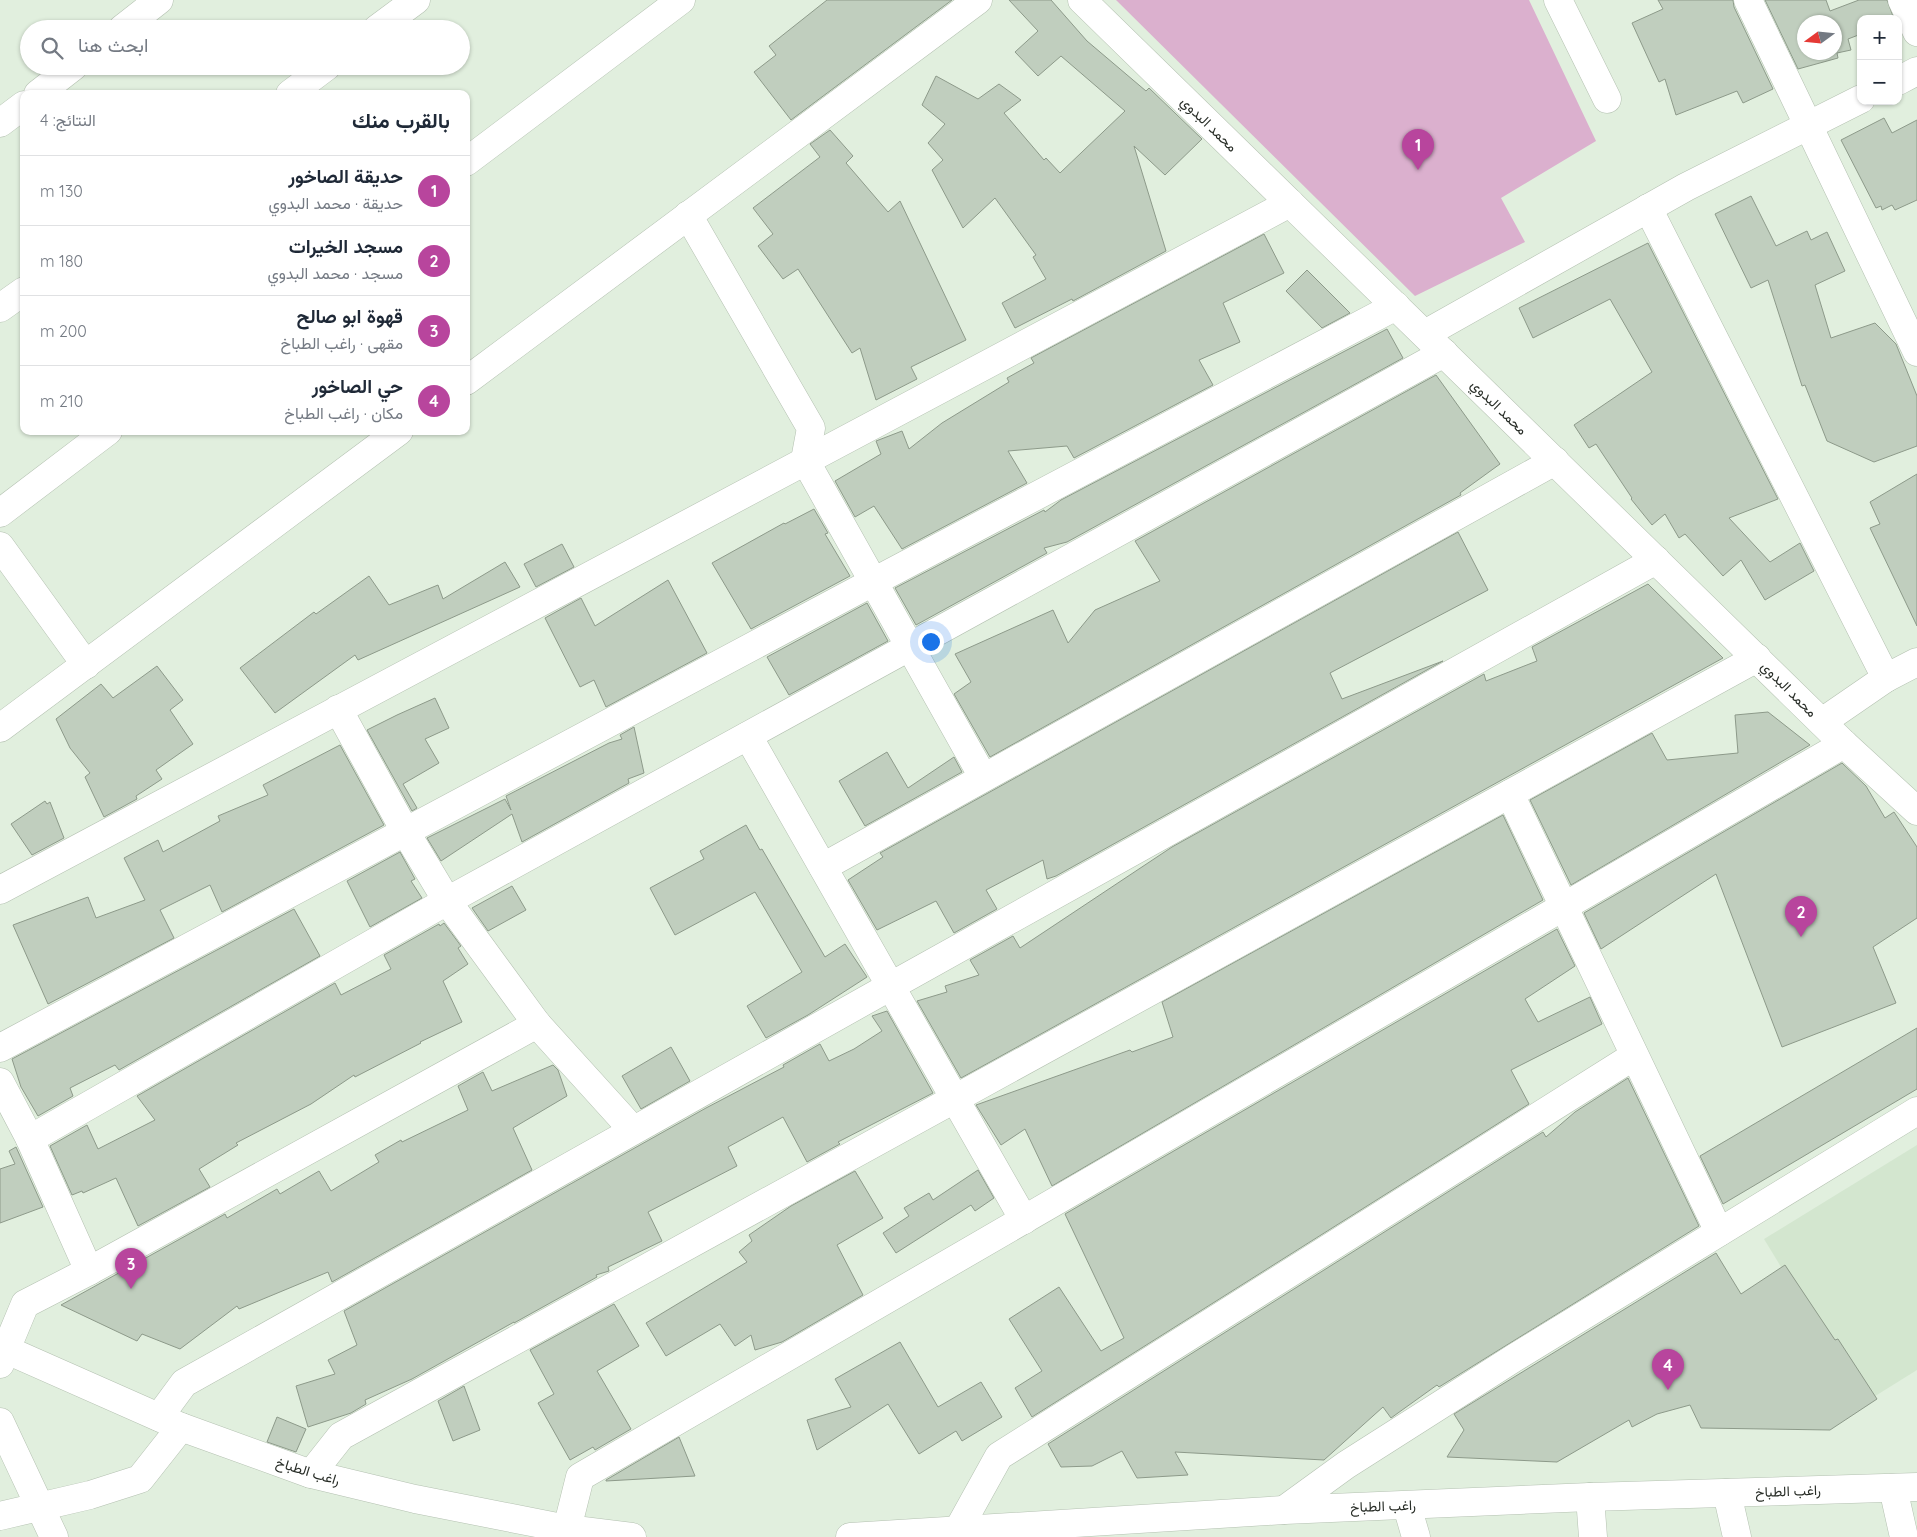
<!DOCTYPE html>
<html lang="ar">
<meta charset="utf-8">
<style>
:root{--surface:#fff;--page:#f6f6f7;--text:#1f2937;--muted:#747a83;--line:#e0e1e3;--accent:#b8459d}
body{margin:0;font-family:Quicksand,Vazirmatn,sans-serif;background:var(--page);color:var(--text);direction:rtl}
.controls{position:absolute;right:15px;top:15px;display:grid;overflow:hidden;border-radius:10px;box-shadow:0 1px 4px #0004}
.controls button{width:45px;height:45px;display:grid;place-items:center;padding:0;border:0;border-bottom:1px solid var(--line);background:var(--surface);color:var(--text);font:25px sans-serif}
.compass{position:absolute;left:1797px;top:15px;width:45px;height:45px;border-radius:50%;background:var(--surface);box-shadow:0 1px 4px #0004;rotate:255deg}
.you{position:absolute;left:930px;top:641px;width:18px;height:18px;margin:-12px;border:4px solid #fff;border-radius:50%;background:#1a73e8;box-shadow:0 0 0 8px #1a73e833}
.badge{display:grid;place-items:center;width:32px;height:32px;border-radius:50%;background:var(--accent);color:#fff;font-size:16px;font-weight:700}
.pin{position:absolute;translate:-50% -41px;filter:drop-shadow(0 1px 2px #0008)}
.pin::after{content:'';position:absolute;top:26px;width:18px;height:15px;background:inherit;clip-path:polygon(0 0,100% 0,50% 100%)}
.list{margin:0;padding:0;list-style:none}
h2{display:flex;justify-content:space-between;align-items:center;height:65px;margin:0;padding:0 20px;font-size:21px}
h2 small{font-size:16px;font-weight:400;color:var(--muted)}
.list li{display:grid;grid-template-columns:32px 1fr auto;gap:15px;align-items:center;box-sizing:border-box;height:70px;padding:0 20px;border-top:1px solid var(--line)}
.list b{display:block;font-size:19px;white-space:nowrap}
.list p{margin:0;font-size:16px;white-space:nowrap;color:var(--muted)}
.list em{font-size:16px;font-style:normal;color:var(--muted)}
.icon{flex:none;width:28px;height:28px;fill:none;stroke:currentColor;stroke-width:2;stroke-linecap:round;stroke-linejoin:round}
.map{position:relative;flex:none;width:1917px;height:1537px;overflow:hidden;direction:ltr}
.search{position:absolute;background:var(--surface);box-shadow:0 1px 4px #0004;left:20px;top:20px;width:450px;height:55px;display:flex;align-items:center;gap:12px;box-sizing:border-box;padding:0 18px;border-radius:28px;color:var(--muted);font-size:19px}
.panel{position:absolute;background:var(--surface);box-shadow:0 1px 4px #0004;left:20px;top:90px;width:450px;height:345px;border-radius:10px;direction:rtl}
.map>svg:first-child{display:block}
.built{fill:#d3e6cf}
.green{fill:#dbb0ce}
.building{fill:#c0cebe;stroke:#8d9a8a;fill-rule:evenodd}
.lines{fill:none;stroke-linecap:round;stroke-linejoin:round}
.minor-casing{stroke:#b4c1b1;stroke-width:29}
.major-casing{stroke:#b4c1b1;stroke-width:29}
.minor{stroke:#fff;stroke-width:28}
.major{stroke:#fff;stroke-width:28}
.labels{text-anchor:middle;stroke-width:4;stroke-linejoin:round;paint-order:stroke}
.street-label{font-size:14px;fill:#282d27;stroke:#fff}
</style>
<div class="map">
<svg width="1917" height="1537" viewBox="0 0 1917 1537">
<rect width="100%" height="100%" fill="#e1efde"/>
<!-- built -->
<polygon class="built" points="1917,1145 1917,1370 1864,1403 1764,1239"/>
<!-- green -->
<polygon class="green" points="1116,0 1529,0 1596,141 1501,198 1525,242 1415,296"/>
<!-- building -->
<g class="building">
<polygon points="827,0 952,0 791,120 754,72 776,55 769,46"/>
<polygon points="1009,0 1051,0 1087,41 1146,91 1149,88 1202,139 1165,175 1134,146 1166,251 1073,301 1072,299 1015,328 1002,303 1046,279 1033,257 1036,255 995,198 963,228 932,170 943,160 928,143 945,124 922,105 936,76 978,99 999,84 1021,100 1004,113 1044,160 1046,158 1060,173 1125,111 1061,56 1038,76 1015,52 1038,31"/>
<polygon points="1658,0 1733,0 1734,7 1773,89 1743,103 1737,91 1676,115 1665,79 1659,82 1632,23 1663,9"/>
<path d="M1765 0H1826L1830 11 1859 0H1887L1894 19H1861V34L1848 39 1851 50 1837 53 1838 58 1798 69ZM1804 22H1834V52H1804Z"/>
<polygon points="1884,118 1892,133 1917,120 1917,200 1895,210 1892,205 1882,210 1881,206 1876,208 1841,140"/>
<polygon points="830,130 853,156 846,163 888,212 900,201 966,340 911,367 917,379 876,400 860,348 852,353 798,269 783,279 758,246 773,234 753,208 820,157 810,144"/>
<polygon points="1751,196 1776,246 1807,231 1811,240 1827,232 1845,271 1815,285 1831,338 1875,323 1896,344 1917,396 1917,446 1874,462 1827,441 1805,385 1802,386 1768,280 1751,288 1715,214"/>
<polygon points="1264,234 1284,273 1223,303 1240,342 1199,360 1213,385 1074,458 1067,446 1008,451 1027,483 902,549 874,506 855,517 835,481 881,454 876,441 902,431 909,449 942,423 1009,382 1007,378 1034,363 1031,358"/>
<polygon points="1648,243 1778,499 1729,518 1770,562 1800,543 1814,571 1765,600 1741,560 1723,576 1685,534 1679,538 1665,514 1652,525 1631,499 1632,498 1596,444 1589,448 1574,425 1652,372 1610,299 1533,338 1519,308"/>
<polygon points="1307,270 1350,313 1322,328 1286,291"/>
<polygon points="1387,329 1403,358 1067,542 1044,548 1047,553 916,625 895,588 1044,510 1045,512 1061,500"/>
<polygon points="1436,375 1500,464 1460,493 1461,495 990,757 954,694 971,682 955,654 1053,610 1068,643 1095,610 1160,581 1135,541"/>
<polygon points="1917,474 1917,626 1870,528 1880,524 1870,502"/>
<polygon points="814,509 828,533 825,534 850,576 751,629 712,563 784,523 785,524"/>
<polygon points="1458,532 1488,590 1330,673 1342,699 1443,661 1056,876 1047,879 1043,860 986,890 997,909 954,933 936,901 877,930 848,880 883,857 880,853"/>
<polygon points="562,544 574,567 536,587 524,564"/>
<polygon points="505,562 520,587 358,660 355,655 275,713 240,668 314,612 316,614 369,576 389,605 438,585 443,599"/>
<polygon points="668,580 707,653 606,707 594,680 580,687 545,618 581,598 595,626"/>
<polygon points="1648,584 1723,658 961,1078 917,1001 947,992 945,986 979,975 970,960 1013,936 1020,948 1172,847 1484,674 1486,681 1537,661 1532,647"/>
<polygon points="867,603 888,641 789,695 767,657"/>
<polygon points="157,666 183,700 170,710 193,744 156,770 162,779 136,796 137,799 104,817 85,777 90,773 70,748 56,719 101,684 113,698"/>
<polygon points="435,698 449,728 425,739 439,763 403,784 417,808 412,811 367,730 397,715"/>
<polygon points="1768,712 1810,745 1571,885 1530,800 1652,733 1667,760 1738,753 1735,715"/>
<polygon points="634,727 644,773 628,779 629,783 522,842 512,814 441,861 427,838 505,799 511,810 506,796 609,743 622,739 620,735"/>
<polygon points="340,745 384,825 222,912 210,885 160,910 174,938 48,1004 13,925 88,897 96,918 145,900 124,858 158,840 163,852 220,821 218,816 268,795 263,785"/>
<polygon points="887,752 908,788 954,757 962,772 865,826 839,781"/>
<polygon points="1842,763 1866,786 1885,818 1894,812 1917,847 1917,918 1873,947 1896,1003 1782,1047 1716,874 1601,949 1584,913"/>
<polygon points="45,801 47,804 50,802 64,838 32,855 11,824"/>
<polygon points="1503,815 1543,900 1052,1186 1025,1129 1001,1145 976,1105 1130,1050 1132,1052 1173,1037 1162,1002"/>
<polygon points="746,825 760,850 762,849 825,957 845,944 867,977 808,1015 766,1038 747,1006 802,972 755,892 675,935 650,888 704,859 700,851"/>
<polygon points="400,852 415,879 411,881 422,898 370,927 347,881"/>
<polygon points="512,886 526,910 488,931 472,908"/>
<polygon points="294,909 320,956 119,1070 115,1065 70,1088 73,1096 38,1116 21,1087 12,1059"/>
<polygon points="444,923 461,946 458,948 468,964 443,981 462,1022 420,1042 421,1043 355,1077 354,1075 311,1104 236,1143 238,1145 199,1169 210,1187 138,1226 116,1178 83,1193 82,1191 72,1195 50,1146 87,1125 98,1149 155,1120 137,1096 335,983 341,995 391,969 384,955 439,924 440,926"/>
<polygon points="1557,929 1575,966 1525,999 1538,1022 1590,997 1602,1024 1511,1070 1529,1104 1032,1417 1015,1388 1042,1371 1009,1319 1059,1287 1101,1351 1124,1338 1065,1214"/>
<polygon points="887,1011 933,1093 838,1142 840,1144 807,1162 783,1117 728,1147 737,1166 648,1212 662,1241 608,1267 609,1271 596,1275 597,1277 514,1323 514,1322 412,1379 365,1400 366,1404 351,1413 308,1427 296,1386 335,1374 328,1360 357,1345 344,1311 706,1108 784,1067 783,1065 820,1044 829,1061 854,1049 882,1031 872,1016"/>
<polygon points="1917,1028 1917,1089 1723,1204 1700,1156"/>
<polygon points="671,1047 690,1081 641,1109 622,1076"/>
<polygon points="553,1065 558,1070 567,1096 513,1128 532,1170 332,1282 328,1272 239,1309 237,1306 180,1349 142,1334 137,1341 61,1305 225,1214 227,1218 277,1189 280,1194 319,1171 331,1191 379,1162 375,1155 401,1140 402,1142 468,1110 458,1086 474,1077 483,1072 492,1091"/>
<polygon points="1628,1078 1699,1226 1439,1387 1437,1385 1391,1418 1383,1407 1324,1460 1175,1452 1188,1475 1137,1478 1122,1451 1092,1466 1061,1467 1048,1444 1543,1132 1546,1137 1575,1112"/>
<polygon points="16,1147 43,1207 0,1223 0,1169 15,1164 9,1151"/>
<polygon points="978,1170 994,1198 975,1211 971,1205 896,1253 883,1233 909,1216 904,1208 929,1193 933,1200"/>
<polygon points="855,1171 883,1218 837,1245 863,1295 782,1342 755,1350 751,1335 735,1346 720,1324 666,1356 646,1323 747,1262 739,1252 752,1241 749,1235 791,1206"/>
<polygon points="1716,1253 1741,1294 1785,1265 1835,1340 1838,1339 1877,1399 1830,1430 1701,1428 1690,1405 1657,1414 1632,1427 1629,1420 1557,1462 1447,1457 1464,1430 1454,1414"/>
<polygon points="614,1304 639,1346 597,1371 631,1429 595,1450 593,1447 570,1460 538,1403 554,1394 530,1350"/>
<polygon points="900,1342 938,1407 981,1382 1002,1417 962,1441 956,1431 919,1454 888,1404 817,1450 807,1420 851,1407 835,1379"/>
<polygon points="464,1386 480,1430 453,1441 438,1401"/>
<polygon points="277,1417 306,1429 296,1452 267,1442"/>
<polygon points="679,1437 695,1476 606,1481 606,1480"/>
</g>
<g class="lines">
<!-- minor casing -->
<g class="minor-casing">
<g id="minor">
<polyline points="1082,0 1844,744 1917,811"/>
<polyline points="1558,0 1607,99"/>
<polyline points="1748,0 1917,352"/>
<polyline points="1902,0 1917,32"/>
<polyline points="122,29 159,0"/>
<polyline points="377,29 416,0"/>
<polyline points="1898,81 1917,71"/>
<polyline points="38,94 74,66"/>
<polyline points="290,94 327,66"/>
<polyline points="0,123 24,105"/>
<polyline points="466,162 681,0"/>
<polyline points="1648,208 1886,678"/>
<polyline points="688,215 811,428 805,460 983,777"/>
<polyline points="0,308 24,291"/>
<polyline points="1425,334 1686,187 1861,99"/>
<polyline points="466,381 978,0"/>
<polyline points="0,513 108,431"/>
<polyline points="0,546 86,665"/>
<polyline points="338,709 405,831 447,901 537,1024 633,1130"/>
<polyline points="1822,722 1886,678 1917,662"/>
<polyline points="0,728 399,431"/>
<polyline points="748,736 1024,1220"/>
<polyline points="1510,794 1719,1232"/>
<polyline points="823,867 1555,461"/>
<polyline points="0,890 1290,203"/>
<polyline points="0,1048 873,582 1396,306"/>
<polyline points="0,1082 30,1139 89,1271"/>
<polyline points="30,1139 447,901 1444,353"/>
<polyline points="0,1364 25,1304 89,1271 537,1024"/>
<polyline points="159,1417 184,1383 891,986 1656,560"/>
<polyline points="0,1422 54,1537"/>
<polyline points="311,1474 341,1436 1757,658"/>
<polyline points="1893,1488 1904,1537"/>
<polyline points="1727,1493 1737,1537"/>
<polyline points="1590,1497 1593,1537"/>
<polyline points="1407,1506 1416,1537"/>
<polyline points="1284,1510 1346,1465 1514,1358 1917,1111"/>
<polyline points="0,1516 90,1495 140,1479 181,1427"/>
<polyline points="567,1529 580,1477 1844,744"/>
<polyline points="958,1530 999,1456 1634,1056"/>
</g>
</g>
<!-- major casing -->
<g class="major-casing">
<g id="major">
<polyline points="0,1347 181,1427 311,1474 415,1499 567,1529 632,1537"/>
<polyline points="850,1537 1284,1510 1590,1497 1917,1487"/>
</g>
</g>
<!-- minor -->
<use href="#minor" class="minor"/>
<!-- major -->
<use href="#major" class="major"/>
</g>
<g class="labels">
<!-- street labels -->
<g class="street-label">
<text transform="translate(1209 124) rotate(44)" y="5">محمد البدوي</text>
<text transform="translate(1499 407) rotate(44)" y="5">محمد البدوي</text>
<text transform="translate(1789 689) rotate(45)" y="5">محمد البدوي</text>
<text transform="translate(308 1471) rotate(17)" y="5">راغب الطباخ</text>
<text transform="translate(1788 1491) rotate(-2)" y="5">راغب الطباخ</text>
<text transform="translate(1383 1506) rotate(-2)" y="5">راغب الطباخ</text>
</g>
</g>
</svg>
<div class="controls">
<button>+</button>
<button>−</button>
</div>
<svg class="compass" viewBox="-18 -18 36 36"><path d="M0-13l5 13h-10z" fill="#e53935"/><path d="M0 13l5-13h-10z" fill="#747a83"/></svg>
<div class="you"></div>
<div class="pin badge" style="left:1418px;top:170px">1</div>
<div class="pin badge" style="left:1801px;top:937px">2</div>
<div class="pin badge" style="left:131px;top:1289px">3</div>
<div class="pin badge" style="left:1668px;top:1390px">4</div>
<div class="search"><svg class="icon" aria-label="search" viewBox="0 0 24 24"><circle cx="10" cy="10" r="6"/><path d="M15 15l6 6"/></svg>ابحث هنا</div>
<section class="panel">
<h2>بالقرب منك<small>النتائج: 4</small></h2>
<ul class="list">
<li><span class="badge">1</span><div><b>حديقة الصاخور</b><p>حديقة · محمد البدوي</p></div><em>130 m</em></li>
<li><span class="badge">2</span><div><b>مسجد الخيرات</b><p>مسجد · محمد البدوي</p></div><em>180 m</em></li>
<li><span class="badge">3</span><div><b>قهوة ابو صالح</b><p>مقهى · راغب الطباخ</p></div><em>200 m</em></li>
<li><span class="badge">4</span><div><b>حي الصاخور</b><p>مكان · راغب الطباخ</p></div><em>210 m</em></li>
</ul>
</section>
</div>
